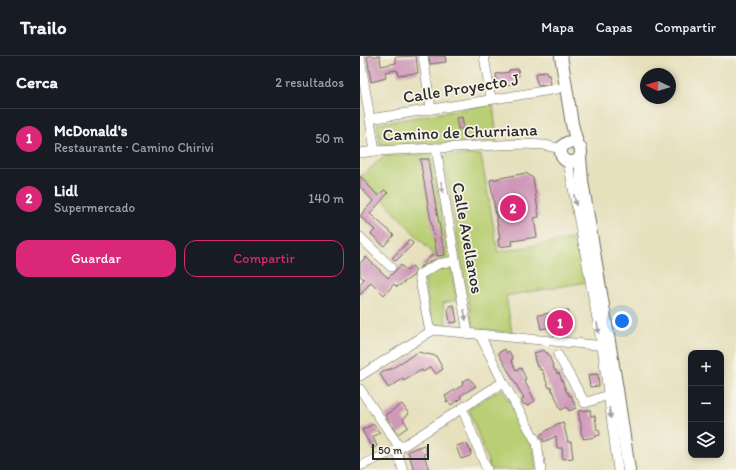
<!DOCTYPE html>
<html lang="es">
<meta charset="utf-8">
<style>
:root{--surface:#171b24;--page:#20242c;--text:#f1f3f6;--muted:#9ea1a6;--line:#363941;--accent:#db2777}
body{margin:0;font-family:Itim,sans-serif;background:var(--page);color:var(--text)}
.controls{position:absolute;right:12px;bottom:12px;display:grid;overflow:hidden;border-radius:8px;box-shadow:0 2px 6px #0003}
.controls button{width:36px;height:36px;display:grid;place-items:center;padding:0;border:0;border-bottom:1px solid var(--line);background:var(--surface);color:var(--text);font:20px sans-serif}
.compass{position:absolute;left:280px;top:12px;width:36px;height:36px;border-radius:50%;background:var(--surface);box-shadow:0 2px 6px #0003;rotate:274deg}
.scale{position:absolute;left:12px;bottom:10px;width:57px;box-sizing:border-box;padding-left:4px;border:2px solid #2b2b2b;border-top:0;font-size:11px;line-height:14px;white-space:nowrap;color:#2b2b2b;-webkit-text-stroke:3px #f7f3e8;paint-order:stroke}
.you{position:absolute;left:262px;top:265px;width:14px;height:14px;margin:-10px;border:3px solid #fff;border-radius:50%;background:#1a73e8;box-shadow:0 0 0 6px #1a73e833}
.badge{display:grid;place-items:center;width:26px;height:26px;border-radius:50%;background:var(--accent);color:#fff;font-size:13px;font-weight:700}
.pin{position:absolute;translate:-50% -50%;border:2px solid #fff;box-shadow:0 1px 4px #0006}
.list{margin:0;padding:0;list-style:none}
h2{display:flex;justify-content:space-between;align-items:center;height:52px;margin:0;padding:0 16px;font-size:17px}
h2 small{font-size:13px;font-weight:400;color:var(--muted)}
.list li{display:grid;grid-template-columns:26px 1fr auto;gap:12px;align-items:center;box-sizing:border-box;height:60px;padding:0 16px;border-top:1px solid var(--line)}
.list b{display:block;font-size:15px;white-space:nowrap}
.list p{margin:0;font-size:13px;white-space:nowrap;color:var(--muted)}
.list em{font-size:13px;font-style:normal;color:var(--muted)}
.actions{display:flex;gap:8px;padding:12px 16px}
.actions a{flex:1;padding:9px 0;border:1px solid var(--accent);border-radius:12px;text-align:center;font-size:14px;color:var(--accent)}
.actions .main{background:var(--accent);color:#fff}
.icon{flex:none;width:22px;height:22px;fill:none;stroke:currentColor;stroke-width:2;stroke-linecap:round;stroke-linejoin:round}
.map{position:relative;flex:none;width:376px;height:414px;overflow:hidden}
header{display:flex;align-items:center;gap:24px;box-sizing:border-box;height:56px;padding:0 20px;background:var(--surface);border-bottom:1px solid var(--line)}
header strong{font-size:19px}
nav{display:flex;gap:22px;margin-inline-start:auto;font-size:14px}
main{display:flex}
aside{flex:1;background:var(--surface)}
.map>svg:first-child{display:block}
.green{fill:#b9cf74;stroke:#727d50}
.building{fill:#ce96b7}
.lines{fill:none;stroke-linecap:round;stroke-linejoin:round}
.minor-casing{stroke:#6c6a5e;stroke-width:10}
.major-casing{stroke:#6c6a5e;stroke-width:14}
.minor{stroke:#fff;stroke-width:9}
.major{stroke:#fff;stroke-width:12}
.oneway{fill:#a0a0a0}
.labels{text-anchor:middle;stroke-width:3.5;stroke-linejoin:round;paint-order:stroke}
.street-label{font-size:17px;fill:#2b2b2b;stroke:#f7f3e8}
</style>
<header>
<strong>Trailo</strong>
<nav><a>Mapa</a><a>Capas</a><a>Compartir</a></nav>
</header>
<main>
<aside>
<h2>Cerca<small>2 resultados</small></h2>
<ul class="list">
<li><span class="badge">1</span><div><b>McDonald's</b><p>Restaurante · Camino Chirivi</p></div><em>50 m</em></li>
<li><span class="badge">2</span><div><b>Lidl</b><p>Supermercado</p></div><em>140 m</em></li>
</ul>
<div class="actions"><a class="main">Guardar</a><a>Compartir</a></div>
</aside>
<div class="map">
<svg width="376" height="414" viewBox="0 0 376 414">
<rect width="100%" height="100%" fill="#f7f3e8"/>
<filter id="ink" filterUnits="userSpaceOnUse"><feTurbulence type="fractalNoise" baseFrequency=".025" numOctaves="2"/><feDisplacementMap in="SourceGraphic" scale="8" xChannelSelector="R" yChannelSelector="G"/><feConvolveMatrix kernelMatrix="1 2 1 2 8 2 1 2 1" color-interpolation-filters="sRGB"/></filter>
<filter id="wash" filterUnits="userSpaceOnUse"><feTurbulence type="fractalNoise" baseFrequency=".012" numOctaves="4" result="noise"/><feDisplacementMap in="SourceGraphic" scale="16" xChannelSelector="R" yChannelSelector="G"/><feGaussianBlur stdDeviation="0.9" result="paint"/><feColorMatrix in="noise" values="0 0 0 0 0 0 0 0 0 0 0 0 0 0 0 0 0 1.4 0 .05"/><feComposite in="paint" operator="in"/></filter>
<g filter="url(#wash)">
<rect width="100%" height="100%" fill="#e6e0bd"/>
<!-- green -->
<g class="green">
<polygon points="133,48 137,85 27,90 20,88 17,68"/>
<polygon points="71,98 89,202 79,204 1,120 25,100"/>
<polygon points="106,99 121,99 138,196 216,182 226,226 146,240 152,277 113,272 83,100"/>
<polygon points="91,211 97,244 83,247 87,270 72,269 64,222 79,213"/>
<polygon points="142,332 173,389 176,414 131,414 109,353"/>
</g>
<g id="blocks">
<!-- building -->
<g class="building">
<polygon points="7,0 20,0 21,10 36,7 35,1 56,0 58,17 38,19 37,14 25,16 26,22 11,26"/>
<polygon points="69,0 85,0 86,6 70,8"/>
<polygon points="158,13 159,20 155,20 156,27 136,31 134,23 137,23 136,18 149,16 149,14"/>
<polygon points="186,16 187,19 189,19 191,28 178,30 175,20 177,17"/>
<polygon points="102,61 104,73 98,73 96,62"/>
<polygon points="60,103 69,103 69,111 83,190 84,190 85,199 77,200"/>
<polygon points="166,117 173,122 179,161 174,162 177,181 152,185 153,189 139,191 138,183 140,183 130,124"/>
<polygon points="0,120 18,140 24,134 28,137 10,158 34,179 24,190 11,178 15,174 0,160 13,145 0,131"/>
<polygon points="49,184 53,187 52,189 36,205 32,202"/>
<polygon points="73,198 77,202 59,212"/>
<polygon points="6,201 28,222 41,209 47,215 52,210 56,214 53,220 37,231 34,228 24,239 11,226 0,239 0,228 4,223 0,220 0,207"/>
<polygon points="94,249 97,266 90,267 88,254 89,253 89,250"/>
<polygon points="208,254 211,268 181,273 178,259"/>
<polygon points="145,293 146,297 149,295 153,303 151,304 156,314 161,312 166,323 164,324 175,345 167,350 166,348 164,349 161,344 164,342 138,297"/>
<polygon points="184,294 186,297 188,297 195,315 196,314 197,318 199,317 207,337 208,336 209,340 211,339 216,352 209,355 207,351 201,354 193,335 192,335 191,331 189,332 182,314 180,314 179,310 177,311 174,302 176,301 174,297"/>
<polygon points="58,296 76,300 83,313 76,318 71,311 63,316 62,314 58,316 44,325 43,323 28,332 20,318 28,313 29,314"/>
<polygon points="238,318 239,330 230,331 228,319"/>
<polygon points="109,322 116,330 100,340 101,343 91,349 89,346 86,346 87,344 85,340 103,329 102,326"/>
<polygon points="42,348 49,358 43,363 48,371 38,378 25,359"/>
<polygon points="230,354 231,360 235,360 237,374 239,374 240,379 236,380 236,381 223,383 223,380 221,378 221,366 220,366 218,355"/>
<polygon points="203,366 208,386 211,386 213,402 203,403 202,392 197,392 196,380 184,386 180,379 197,368"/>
<polygon points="13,368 20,377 13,381 17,390 12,393 2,374"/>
<polygon points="106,387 111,396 110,400 101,403 96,390"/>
<polygon points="64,389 67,397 64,398 69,414 54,414 48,395"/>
</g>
</g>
</g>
<g filter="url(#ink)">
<use href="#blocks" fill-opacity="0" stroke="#6c6a5e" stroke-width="1"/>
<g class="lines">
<!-- minor casing -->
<g class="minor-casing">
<g id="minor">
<polyline points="63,0 71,53"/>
<polyline points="124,0 131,43"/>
<polyline points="0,1 15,95"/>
<polyline points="10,63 197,33"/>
<polyline points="76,92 108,278"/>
<polyline points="0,97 15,95 162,88 184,89 202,93"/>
<polyline points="208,105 242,290 258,414"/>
<polyline points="0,181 31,211"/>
<polyline points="70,276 59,219 78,208 95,205"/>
<polyline points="120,279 143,326 177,387 181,414"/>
<polyline points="198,299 225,347 248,339"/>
<polyline points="0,320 73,274 246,290"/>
<polyline points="0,333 40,392"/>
<polyline points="102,352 127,414"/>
<polyline points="36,393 43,414"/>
<polyline points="0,410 40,392 143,326"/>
</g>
</g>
<!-- major casing -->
<g class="major-casing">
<g id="major">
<polyline points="201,0 212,68 217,87"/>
<circle cx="211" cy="96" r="10"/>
<polyline points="220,101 222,125 256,327 269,414"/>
</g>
</g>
<!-- minor -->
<use href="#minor" class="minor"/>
<!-- major -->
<use href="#major" class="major"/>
</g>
<!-- one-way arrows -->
<defs><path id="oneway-solid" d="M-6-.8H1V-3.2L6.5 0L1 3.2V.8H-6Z"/></defs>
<g class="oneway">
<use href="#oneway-solid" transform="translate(82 131) rotate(80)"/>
<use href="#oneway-solid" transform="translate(215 144) rotate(79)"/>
<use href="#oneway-solid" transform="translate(105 259) rotate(80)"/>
<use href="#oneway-solid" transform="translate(238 272) rotate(80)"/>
<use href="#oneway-solid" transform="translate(250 357) rotate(82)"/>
</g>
</g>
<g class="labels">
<!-- street labels -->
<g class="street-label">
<text transform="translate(101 32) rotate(-9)" y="6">Calle Proyecto J</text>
<text transform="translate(100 76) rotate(-2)" y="6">Camino de Churriana</text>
<text transform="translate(108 182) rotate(80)" y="6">Calle Avellanos</text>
</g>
</g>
</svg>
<div class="controls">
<button>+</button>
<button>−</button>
<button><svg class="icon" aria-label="layers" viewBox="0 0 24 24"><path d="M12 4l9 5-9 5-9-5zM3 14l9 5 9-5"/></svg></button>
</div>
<svg class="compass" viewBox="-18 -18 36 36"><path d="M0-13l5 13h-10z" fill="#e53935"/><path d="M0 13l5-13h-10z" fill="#9ea1a6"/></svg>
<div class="scale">50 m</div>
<div class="you"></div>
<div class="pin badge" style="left:200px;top:267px">1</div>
<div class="pin badge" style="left:153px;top:152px">2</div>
</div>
</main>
